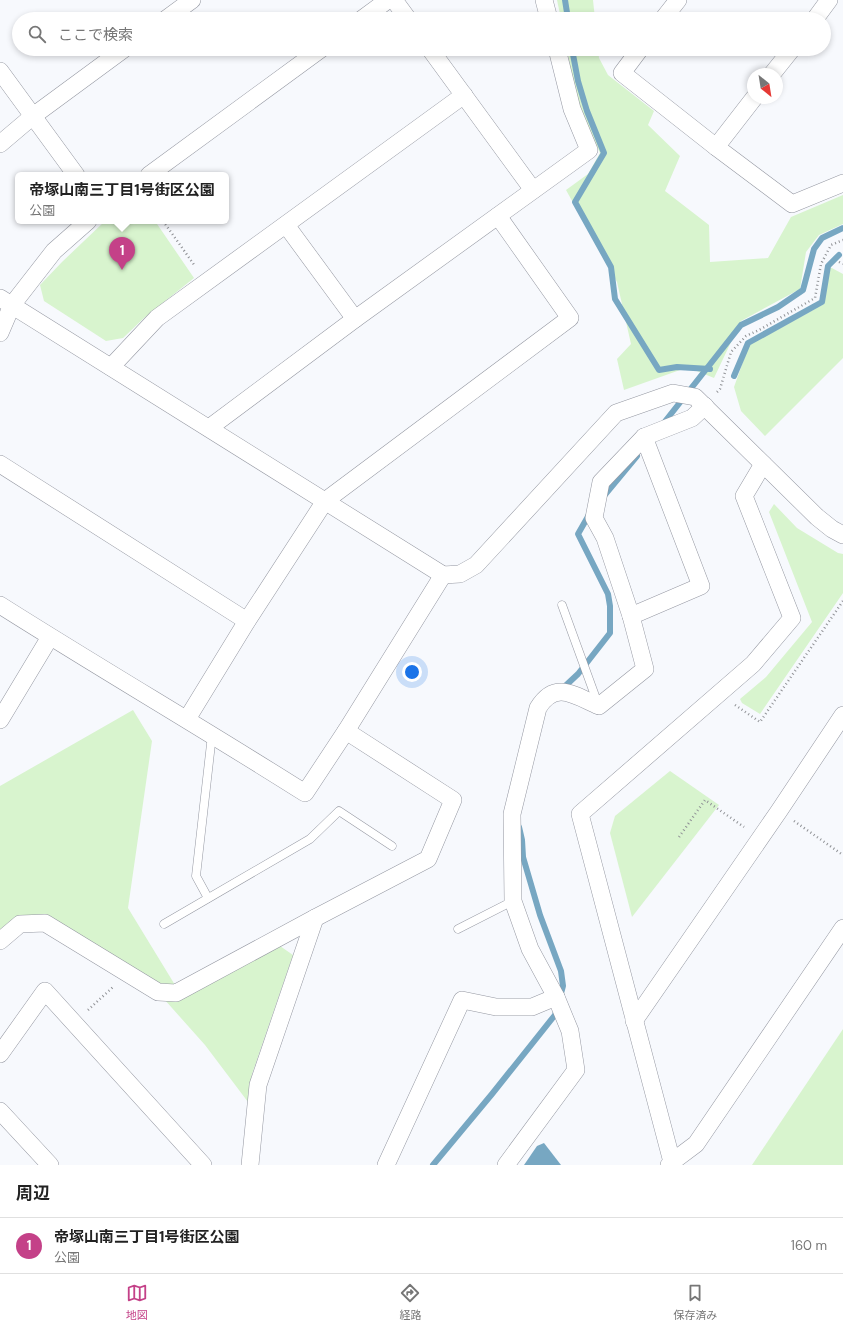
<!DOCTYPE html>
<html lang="ja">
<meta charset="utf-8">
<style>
:root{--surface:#fff;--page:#f6f6f6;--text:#222;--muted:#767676;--line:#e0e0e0;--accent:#c44188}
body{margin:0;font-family:"DM Sans","Noto Sans JP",sans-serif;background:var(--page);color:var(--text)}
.compass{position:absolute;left:747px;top:68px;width:36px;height:36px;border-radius:50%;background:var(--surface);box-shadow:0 2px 6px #0003;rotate:150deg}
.you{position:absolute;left:412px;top:672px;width:14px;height:14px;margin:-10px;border:3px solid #fff;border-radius:50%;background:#1a73e8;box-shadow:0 0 0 6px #1a73e833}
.badge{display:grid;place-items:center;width:26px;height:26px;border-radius:50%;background:var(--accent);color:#fff;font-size:13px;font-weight:700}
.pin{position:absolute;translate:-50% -33px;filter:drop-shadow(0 1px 2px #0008)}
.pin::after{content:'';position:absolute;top:21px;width:14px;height:12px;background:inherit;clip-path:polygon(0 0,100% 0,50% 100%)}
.popup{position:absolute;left:15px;top:172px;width:214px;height:52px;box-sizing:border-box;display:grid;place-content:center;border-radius:6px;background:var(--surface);filter:drop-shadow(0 1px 3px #0005);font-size:13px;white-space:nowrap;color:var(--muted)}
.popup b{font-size:15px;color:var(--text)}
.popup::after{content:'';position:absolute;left:50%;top:100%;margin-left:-8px;border:8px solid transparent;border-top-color:var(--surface)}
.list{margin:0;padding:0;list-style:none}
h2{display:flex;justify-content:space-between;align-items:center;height:52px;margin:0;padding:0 16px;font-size:17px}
h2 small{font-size:13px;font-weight:400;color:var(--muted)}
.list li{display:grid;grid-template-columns:26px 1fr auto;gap:12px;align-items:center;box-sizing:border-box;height:56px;padding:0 16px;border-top:1px solid var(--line)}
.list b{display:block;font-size:15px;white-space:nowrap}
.list p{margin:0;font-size:13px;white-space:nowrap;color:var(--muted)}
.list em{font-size:13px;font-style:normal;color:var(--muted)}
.icon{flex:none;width:22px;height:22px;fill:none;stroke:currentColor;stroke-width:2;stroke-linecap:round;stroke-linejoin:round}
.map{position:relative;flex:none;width:843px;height:1165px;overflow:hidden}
.search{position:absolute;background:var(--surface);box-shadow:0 2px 6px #0003;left:12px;right:12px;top:12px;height:44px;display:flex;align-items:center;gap:10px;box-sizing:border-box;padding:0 14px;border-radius:22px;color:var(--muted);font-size:15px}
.sheet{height:108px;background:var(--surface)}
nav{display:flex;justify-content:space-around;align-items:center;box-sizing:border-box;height:56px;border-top:1px solid var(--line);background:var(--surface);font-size:11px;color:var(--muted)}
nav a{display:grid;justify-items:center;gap:2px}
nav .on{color:var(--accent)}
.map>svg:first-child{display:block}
.green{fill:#d8f4ce}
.water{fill:#77a7c2}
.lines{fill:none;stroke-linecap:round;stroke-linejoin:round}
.stream{stroke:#77a7c2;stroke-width:6}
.lane-casing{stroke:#9598a2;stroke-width:9}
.street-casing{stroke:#9598a2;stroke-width:18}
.path{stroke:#909296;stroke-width:2.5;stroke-dasharray:1 3;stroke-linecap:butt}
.lane{stroke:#fff;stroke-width:8}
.street{stroke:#fff;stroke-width:17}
</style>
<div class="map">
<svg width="843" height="1165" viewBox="0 0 843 1165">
<rect width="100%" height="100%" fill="#f7f9fd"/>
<!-- green -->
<g class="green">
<polygon points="557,0 593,0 595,19 561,19"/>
<polygon points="567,49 598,49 599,58 608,75 654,111 648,125 680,156 665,191 709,225 710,262 768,258 791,217 843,195 843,224 819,235 806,252 800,289 741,321 714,378 692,369 680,370 624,390 617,359 631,344 617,282 566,190 588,174 600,153 578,109"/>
<polygon points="105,221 155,221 194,278 144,318 123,338 106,341 44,301 40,285 62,262"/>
<polygon points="830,267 843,274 843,358 765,436 741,411 734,387 749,345 824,304"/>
<polygon points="774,504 797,528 838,553 843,554 843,593 760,714 742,703 740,699 766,677 812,622 769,512"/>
<polygon points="133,710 152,741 128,908 175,985 161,984 50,917 0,934 0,786"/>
<polygon points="670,771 719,805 632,917 610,833 615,816"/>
<polygon points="280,946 293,955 252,1074 248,1102 205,1045 164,999"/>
<polygon points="843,1029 843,1165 752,1165"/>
</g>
<!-- water -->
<polygon class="water" points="544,1143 561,1165 524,1165 537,1146"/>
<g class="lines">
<!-- stream -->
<g class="stream">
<polyline points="565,0 568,19"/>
<polyline points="572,49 578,81 587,111 604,153 575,202 611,267 615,299 659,370 677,367 710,369"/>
<polyline points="734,376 748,343 822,302 828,266 839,255"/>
<polyline points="663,424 741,325 778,307 803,290 814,249 822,238 843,228"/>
<polyline points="603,497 637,456"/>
<polyline points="562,689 578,674 610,633 610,606 608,594 578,534 590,513"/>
<polyline points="519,827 522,840 523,857 540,915 561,971 563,986 560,997"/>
<polyline points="433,1165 492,1094 555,1015 557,1008"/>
</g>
<!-- lane casing -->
<g class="lane-casing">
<g id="lane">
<polyline points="562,605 598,704"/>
<polyline points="208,898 196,876 212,735"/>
<polyline points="164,924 310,839 339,811 392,846"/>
<polyline points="458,929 513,901"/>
</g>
</g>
<!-- street casing -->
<g class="street-casing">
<g id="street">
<polyline points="394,0 408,19"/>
<polyline points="544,0 549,19"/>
<polyline points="166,19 192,0"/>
<polyline points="362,19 388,0"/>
<polyline points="663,19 678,0"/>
<polyline points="815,19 829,0"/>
<polyline points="430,49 533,190"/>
<polyline points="640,49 622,73 716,147 792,204 843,183"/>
<polyline points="0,71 76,175"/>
<polyline points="772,74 792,49"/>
<polyline points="0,144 33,116 124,49"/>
<polyline points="716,147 754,98"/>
<polyline points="149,175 321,49"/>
<polyline points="286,225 355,319"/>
<polyline points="0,298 443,575 460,574 476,565 616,413 673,393 695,397 817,517 832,529 843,535"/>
<polyline points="0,333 12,305 54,251 88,221"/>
<polyline points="111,367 157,318 464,95"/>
<polyline points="209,428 355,319 589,150 572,109 557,49"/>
<polyline points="0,464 247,621"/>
<path d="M0 605C101 669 204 729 305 793L346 731 443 575"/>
<polyline points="631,616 701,586 644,437"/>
<polyline points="187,719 247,621 325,501 570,318 498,216"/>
<polyline points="0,720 50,637"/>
<polyline points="0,941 20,924 45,923 158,992 176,993 315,918 428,859 453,800 346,731"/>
<polyline points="634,1021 779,811 843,715"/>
<polyline points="0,1054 45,991 203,1165"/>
<polyline points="0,1111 50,1165"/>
<polyline points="672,1162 696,1144 843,928"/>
<polyline points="250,1165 258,1085 315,918"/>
<polyline points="386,1165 462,1000 496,1007 532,1007 556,997"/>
<path d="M506 1165 576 1070 570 1031 556 997 530 949 513 901 512 814 538 708C555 680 574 695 599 706L645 669 631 616 605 538 594 518 601 482 644 437 692 418 705 406"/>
<polyline points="669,1165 672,1162 580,814 753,664 792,618 744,496 763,464"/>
</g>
</g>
<!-- path -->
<g class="path">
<polyline points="163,221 195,266"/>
<polyline points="839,262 843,264"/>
<polyline points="717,392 720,389 731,352 746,336 759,330 815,298 821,264 831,245 843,240"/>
<polyline points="735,705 760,722 843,601"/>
<polyline points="794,821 843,855"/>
<polyline points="679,837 705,800 744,827"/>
<polyline points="88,1010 113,987"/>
</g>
<!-- lane -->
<use href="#lane" class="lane"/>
<!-- street -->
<use href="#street" class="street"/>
</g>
</svg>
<svg class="compass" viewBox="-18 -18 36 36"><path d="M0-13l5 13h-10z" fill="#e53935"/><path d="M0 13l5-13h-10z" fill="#767676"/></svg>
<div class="you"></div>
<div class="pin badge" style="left:122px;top:270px">1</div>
<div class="popup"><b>帝塚山南三丁目1号街区公園</b>公園</div>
<div class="search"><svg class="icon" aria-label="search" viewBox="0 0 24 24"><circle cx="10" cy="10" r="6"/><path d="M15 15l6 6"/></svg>ここで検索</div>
</div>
<section class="sheet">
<h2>周辺<small></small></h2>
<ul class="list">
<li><span class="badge">1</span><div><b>帝塚山南三丁目1号街区公園</b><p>公園</p></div><em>160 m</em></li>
</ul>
</section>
<nav>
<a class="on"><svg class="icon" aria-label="map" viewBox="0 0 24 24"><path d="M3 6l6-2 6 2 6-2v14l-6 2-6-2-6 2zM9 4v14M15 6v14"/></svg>地図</a>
<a><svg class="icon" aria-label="directions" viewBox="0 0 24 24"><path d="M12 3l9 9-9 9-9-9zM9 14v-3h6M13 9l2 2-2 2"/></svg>経路</a>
<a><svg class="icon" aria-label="saved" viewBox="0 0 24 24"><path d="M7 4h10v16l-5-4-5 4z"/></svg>保存済み</a>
</nav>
